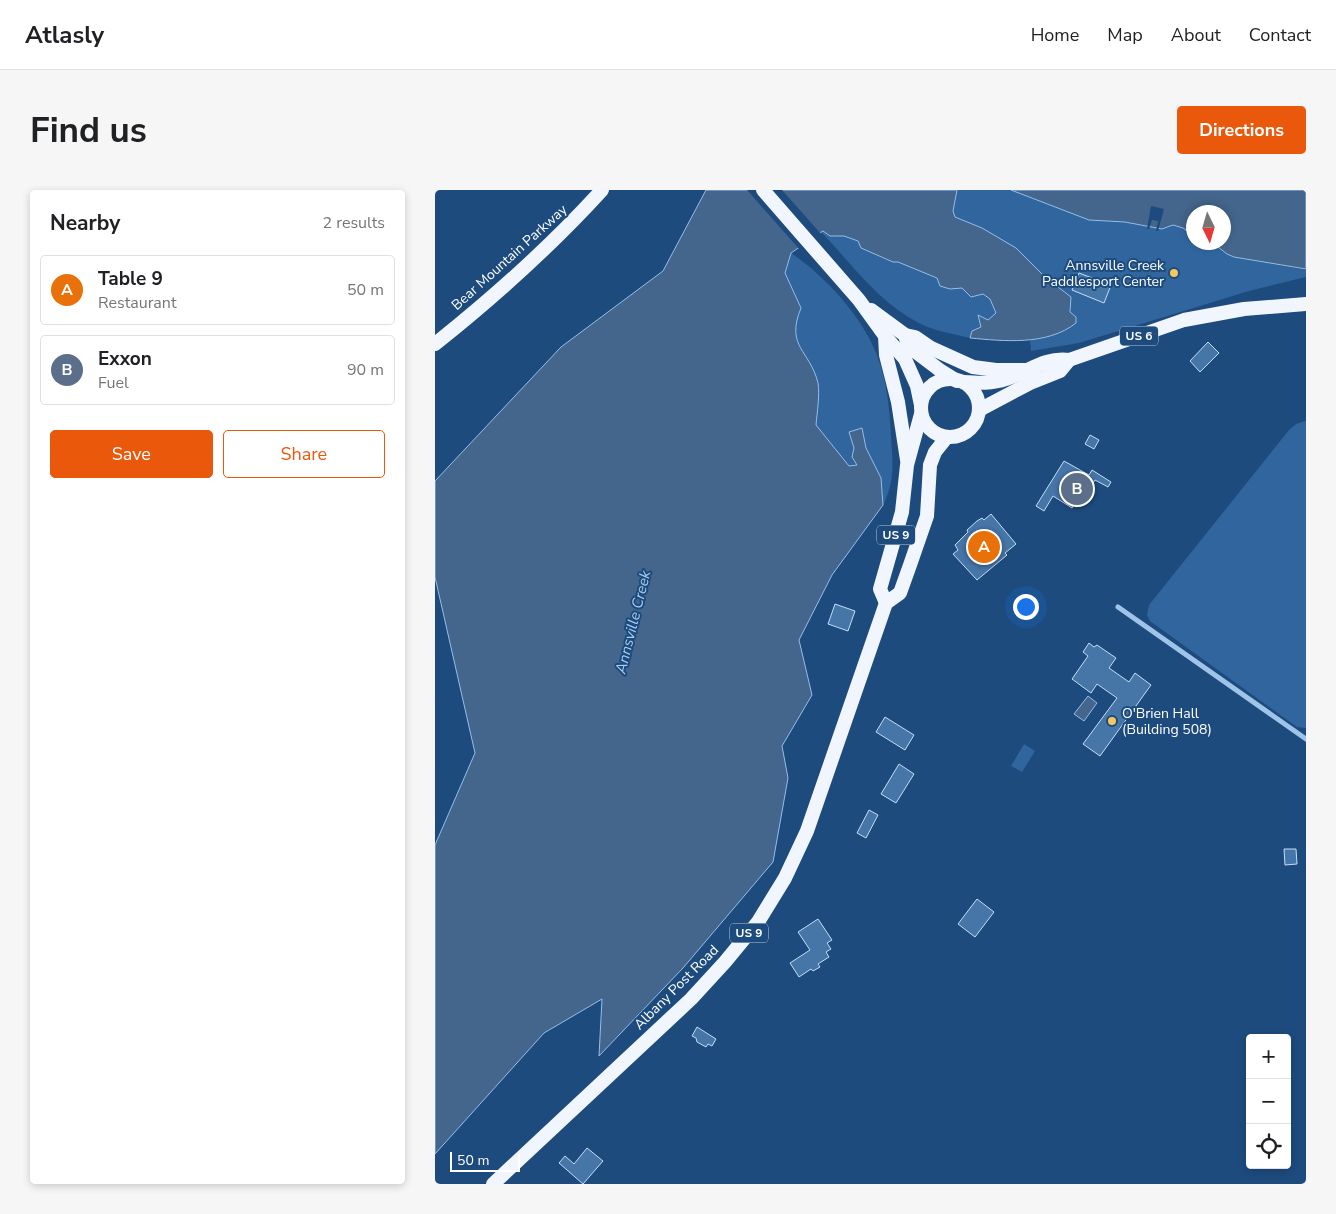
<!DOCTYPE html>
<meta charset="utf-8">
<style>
:root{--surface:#fff;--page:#f6f6f6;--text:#202124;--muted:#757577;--line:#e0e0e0;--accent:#ea580c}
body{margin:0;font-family:"Nunito Sans",sans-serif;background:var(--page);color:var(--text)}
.controls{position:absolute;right:15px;bottom:15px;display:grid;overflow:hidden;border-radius:5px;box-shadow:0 2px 8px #0003}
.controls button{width:45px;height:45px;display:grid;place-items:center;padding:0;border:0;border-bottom:1px solid var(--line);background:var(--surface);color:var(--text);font:25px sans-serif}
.compass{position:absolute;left:751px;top:15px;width:45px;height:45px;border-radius:50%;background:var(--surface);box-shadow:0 2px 8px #0003;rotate:175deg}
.scale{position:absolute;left:15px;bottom:12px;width:70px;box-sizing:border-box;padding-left:5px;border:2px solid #fff;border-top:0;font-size:14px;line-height:18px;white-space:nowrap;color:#fff;-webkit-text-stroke:4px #1d4b7e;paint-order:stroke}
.you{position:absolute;left:590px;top:416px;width:18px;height:18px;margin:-12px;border:4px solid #fff;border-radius:50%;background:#1a73e8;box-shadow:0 0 0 8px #1a73e833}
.badge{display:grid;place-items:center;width:32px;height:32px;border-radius:50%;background:var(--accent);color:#fff;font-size:16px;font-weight:700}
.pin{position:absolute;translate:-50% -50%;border:2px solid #fff;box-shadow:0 1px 5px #0006}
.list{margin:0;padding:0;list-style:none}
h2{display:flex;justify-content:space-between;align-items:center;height:65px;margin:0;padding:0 20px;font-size:21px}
h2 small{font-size:16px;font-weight:400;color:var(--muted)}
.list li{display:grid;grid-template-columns:32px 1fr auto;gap:15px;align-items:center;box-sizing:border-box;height:70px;margin:0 10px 10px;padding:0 10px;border:1px solid var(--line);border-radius:5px}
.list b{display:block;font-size:19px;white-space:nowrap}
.list p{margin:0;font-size:16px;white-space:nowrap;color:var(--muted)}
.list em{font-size:16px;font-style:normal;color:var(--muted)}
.actions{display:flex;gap:10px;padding:15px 20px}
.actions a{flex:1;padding:11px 0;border:1px solid var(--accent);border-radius:5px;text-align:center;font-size:18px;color:var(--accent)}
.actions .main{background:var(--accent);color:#fff}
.icon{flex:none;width:28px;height:28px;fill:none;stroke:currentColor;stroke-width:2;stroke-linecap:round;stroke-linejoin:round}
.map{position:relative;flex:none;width:871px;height:994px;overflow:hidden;border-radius:5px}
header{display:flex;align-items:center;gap:30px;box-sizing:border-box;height:70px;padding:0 25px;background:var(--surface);border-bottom:1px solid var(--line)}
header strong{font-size:24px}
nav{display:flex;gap:28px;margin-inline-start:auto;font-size:18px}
.intro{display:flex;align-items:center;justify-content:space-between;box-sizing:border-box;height:120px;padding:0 30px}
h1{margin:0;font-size:35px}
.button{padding:12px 22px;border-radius:5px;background:var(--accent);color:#fff;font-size:18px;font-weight:700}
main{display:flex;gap:30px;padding:0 30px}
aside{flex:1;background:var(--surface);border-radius:5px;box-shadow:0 2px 8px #0003}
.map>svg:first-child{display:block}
.green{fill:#30659d}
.water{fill:#44668c;stroke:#94bfea}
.pier{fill:#1d4b7e}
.building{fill:#4675a8;stroke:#c4ddf6}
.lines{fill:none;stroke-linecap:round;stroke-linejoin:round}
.minor{stroke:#a0c4e8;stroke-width:5}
.trunk{stroke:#f1f6fe;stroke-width:14}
.poi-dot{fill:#f8c65f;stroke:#1d4b7e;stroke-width:2}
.labels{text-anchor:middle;stroke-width:4;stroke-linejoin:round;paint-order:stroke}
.shield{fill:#1d4b7e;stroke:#bbc9d8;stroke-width:1}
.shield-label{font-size:12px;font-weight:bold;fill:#fff}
.street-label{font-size:14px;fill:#fff;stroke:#1d4b7e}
.poi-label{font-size:14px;fill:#fff;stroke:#1d4b7e;text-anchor:end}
.water-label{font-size:15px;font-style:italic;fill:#accdf0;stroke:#1d4b7e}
</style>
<header>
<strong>Atlasly</strong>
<nav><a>Home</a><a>Map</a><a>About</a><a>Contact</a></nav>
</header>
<div class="intro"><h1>Find us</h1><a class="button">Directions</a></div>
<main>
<aside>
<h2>Nearby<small>2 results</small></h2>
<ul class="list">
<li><span class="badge" style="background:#e8710a">A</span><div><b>Table 9</b><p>Restaurant</p></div><em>50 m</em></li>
<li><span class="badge" style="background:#5c6f8a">B</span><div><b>Exxon</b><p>Fuel</p></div><em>90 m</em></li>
</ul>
<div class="actions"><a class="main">Save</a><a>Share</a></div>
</aside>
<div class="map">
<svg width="871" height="994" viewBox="0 0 871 994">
<rect width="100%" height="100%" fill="#1d4b7e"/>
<!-- green -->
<g class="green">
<polygon points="522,0 576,0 654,30 690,32 727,39 738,35 748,38 758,45 758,52 778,53 792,64 799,67 871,80 871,87 814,101 644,153 596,161 595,150 612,146 636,137 636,107 547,38 520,27 518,21"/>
<path d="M388 41 395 46H409L423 51 426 58 457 72H463L502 88 505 96 515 99 527 97 548 103 555 109 562 123 546 137 537 141 535 148C518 144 499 141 484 133 443 112 417 74 386 42Z"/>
<path d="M356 63C390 86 427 126 442 165 452 191 455 221 456 248 458 273 460 292 448 315L446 288 431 258 427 238 414 242 419 258 417 267 422 276H413L381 235 383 193 367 163 361 146 360 131 366 118 350 83Z"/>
<polygon points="870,231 871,231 871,538 862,537 715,431 712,425 714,415 854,240 861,234"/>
<polygon points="589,554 600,561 587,582 576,576"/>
</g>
<!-- water -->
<g class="water">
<path d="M271 0H522L518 21 520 27 547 38 581 58 610 87 636 107 635 122 641 127V133C612 156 568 151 535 148L537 141 546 137 543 125 553 130 561 123 555 109 548 104 536 107 527 98 515 99 505 96 502 88 463 72H458L426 58 423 51 409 46H395L388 41 356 63 350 83 366 118C350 157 375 160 383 193 385 204 382 223 381 235L414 276 422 275 417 267 419 258 414 242 427 238 431 258 446 288 448 315 397 385 364 450 377 505 347 556 353 588 338 672 248 778 164 866 167 809 109 843 0 964V655L40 563 0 387V291L126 157 228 81Z"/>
<polygon points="576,0 871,0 871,79 799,67 792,64 778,53 788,52 788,22 758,22 758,45 748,38 738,35 727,39 690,32 654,30"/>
<polygon points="653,506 662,513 649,531 639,524"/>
</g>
<!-- pier -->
<g class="pier">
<polygon points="312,0 347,0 387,45 365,60"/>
<polygon points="716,16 729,19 723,41 721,41 723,31 717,30 714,39 712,39"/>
</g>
<!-- building -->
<g class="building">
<polygon points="644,83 676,95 669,113 637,100"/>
<polygon points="773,152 784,163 765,182 755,171"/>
<polygon points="655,245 664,250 659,259 650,254"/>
<polygon points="629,271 654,285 657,280 676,292 673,297 660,290 655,298 653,297 646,307 644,306 637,318 618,306 609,321 601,316"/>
<polygon points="556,324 581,354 570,363 572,365 542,390 518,364 523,360 520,355 533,342 532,340 542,331 547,328 549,330"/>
<polygon points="400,414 420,421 413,441 393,434"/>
<polygon points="654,453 659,457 662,455 681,468 674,478 694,492 700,483 716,495 665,566 648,554 682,508 662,494 656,503 637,489 653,466 648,462"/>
<polygon points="450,527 479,545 470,560 441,542"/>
<polygon points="464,574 479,584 461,613 446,604"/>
<polygon points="434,620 443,625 431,648 422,643"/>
<polygon points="849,659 861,659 862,674 850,675"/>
<polygon points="542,709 559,722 540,747 523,734"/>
<polygon points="383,729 397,750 392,753 396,759 391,762 394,767 383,774 385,777 378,781 376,779 364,787 355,773 375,760 363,742"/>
<polygon points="262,837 281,849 277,856 273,854 271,857 262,852 261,848 257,846"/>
<polygon points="152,958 168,971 148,994 124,973 130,966 139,974"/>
</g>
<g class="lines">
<!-- minor -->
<polyline class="minor" points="683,417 871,549"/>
<!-- trunk -->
<g class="trunk">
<polyline points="328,0 424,110 450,146 470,169 482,196 486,215"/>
<polyline points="436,120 470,145 473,156 506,181 522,191"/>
<polyline points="470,145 480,147 496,158 538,177 561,180 589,180"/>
<polyline points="450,146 451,165 463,212 472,270"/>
<path d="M0 154C59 107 116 56 167 0"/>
<circle cx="515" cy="218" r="29"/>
<path d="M528 192C543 193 557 194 571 189 594 182 608 167 634 170L749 130 809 119 871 114"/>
<polyline points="544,220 595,193 625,181 634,170"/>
<polyline points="451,413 445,399 467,322 472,275 486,224"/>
<polyline points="58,994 256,809 290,772 323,732 350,688 372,641 451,413 465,403 475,375 492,326 495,275 500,262 512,247"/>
</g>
</g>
<!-- markers -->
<g class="poi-dot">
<circle cx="739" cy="83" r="5"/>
<circle cx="677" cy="531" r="5"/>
</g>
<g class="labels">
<!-- shield labels -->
<g class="shield">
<rect x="685" y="136.5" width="38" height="19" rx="4"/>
<rect x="442" y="335.5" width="38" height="19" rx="4"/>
<rect x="295" y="733.5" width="38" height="19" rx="4"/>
</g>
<g class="shield-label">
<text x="704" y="150">US 6</text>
<text x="461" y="349">US 9</text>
<text x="314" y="747">US 9</text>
</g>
<!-- street labels -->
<g class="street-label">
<text transform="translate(74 67) rotate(-42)" y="5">Bear Mountain Parkway</text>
<text transform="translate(241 797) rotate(-45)" y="5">Albany Post Road</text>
</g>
<!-- poi labels -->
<g class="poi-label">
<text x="729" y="80">Annsville Creek<tspan x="729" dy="16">Paddlesport Center</tspan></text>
<text x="687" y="528" text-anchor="start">O'Brien Hall<tspan x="687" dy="16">(Building 508)</tspan></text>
</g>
<!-- water labels -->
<g class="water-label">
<text transform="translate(198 432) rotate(-76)" y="5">Annsville Creek</text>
</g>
</g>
</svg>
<div class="controls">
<button>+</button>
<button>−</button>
<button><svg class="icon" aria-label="locate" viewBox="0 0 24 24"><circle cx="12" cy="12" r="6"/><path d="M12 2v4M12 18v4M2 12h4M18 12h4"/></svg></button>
</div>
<svg class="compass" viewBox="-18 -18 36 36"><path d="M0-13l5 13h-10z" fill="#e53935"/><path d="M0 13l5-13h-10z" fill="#757577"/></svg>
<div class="scale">50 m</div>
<div class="you"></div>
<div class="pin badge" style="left:549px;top:357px;background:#e8710a">A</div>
<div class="pin badge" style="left:642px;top:299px;background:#5c6f8a">B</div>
</div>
</main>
